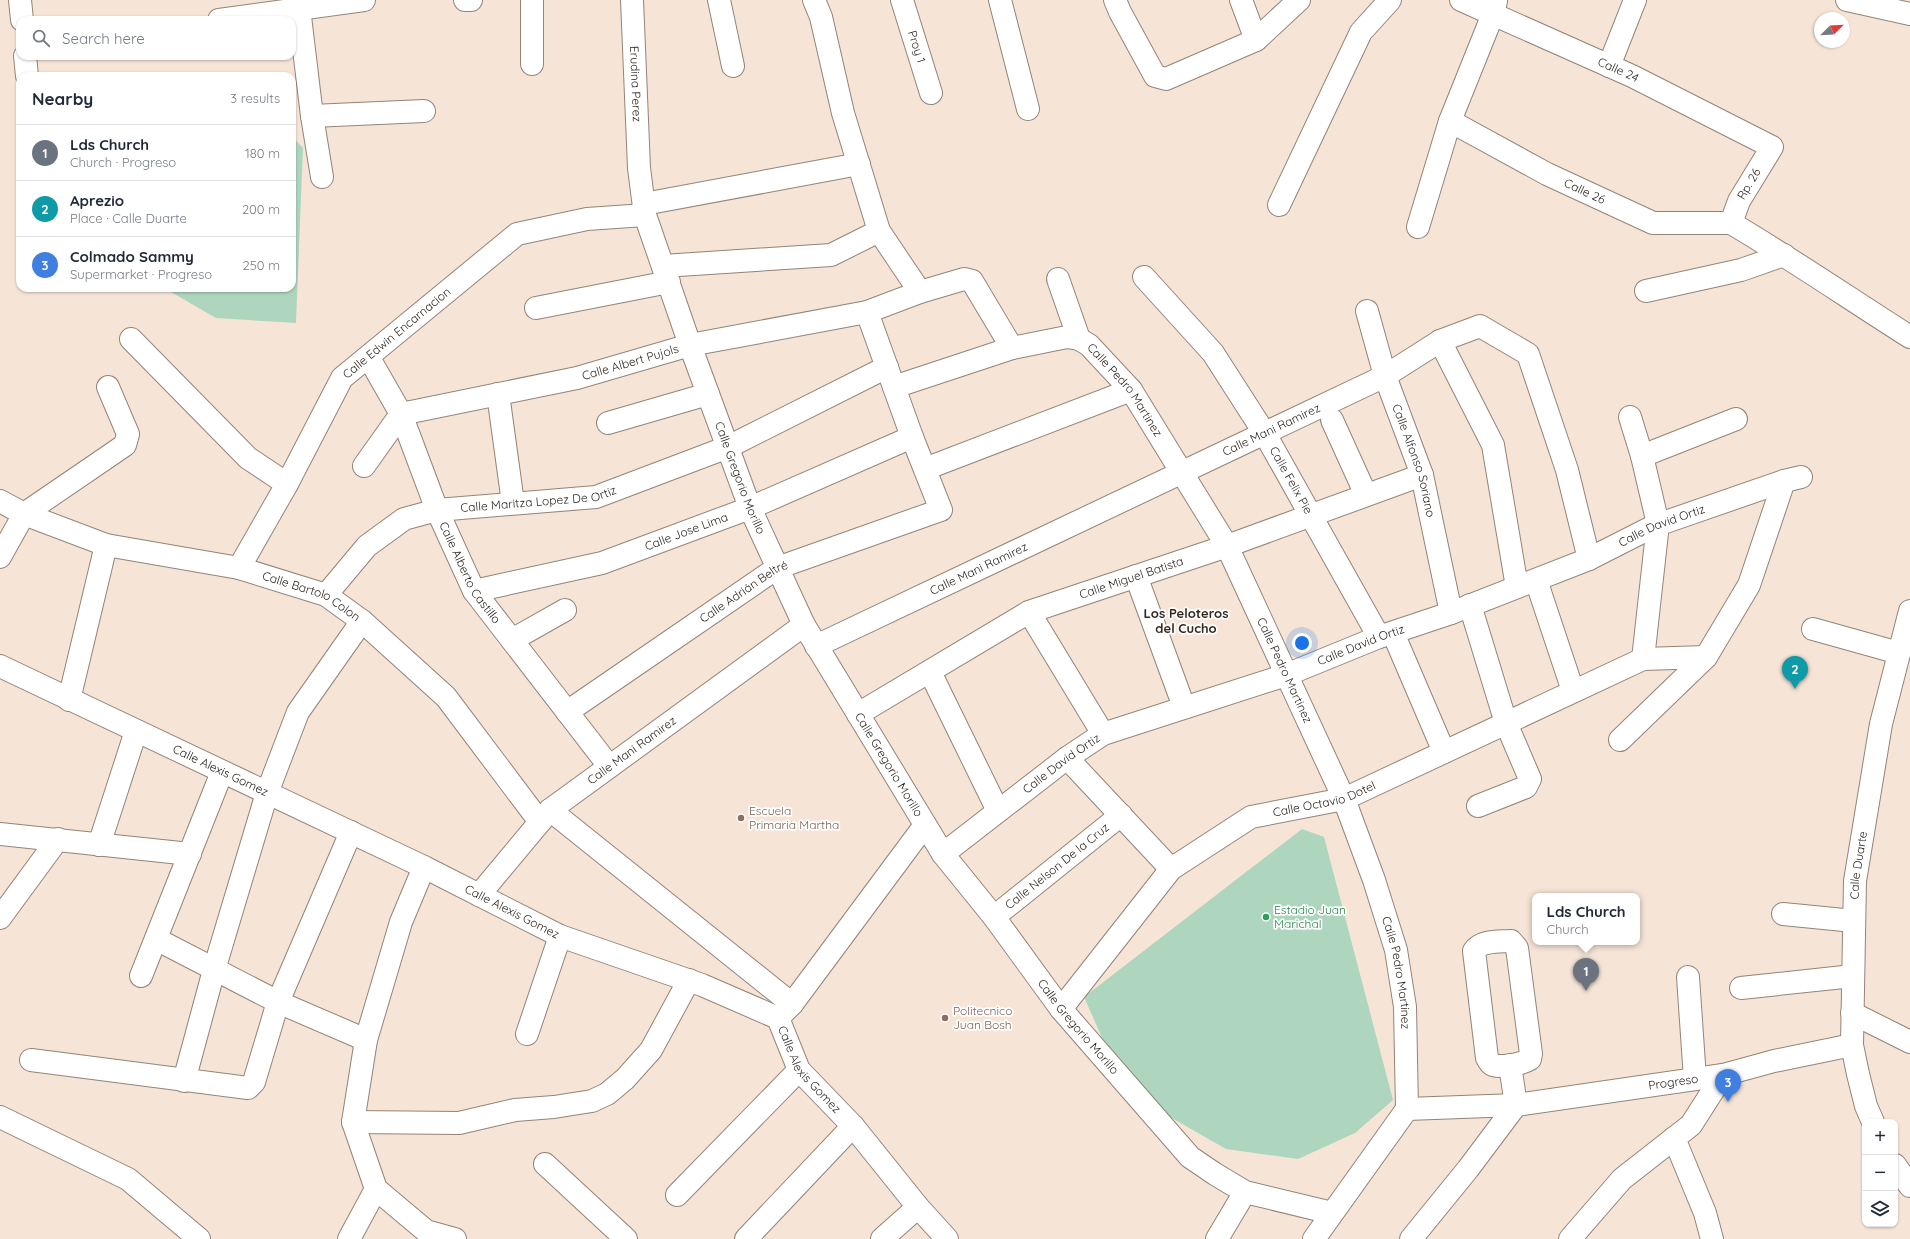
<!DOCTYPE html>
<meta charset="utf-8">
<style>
:root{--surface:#fff;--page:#f2f2f3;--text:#1f2937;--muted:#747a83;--line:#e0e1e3;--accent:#a82a7c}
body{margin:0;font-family:Quicksand,sans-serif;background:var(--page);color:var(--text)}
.controls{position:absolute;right:12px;bottom:12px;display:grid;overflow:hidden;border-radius:8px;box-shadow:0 1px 3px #0004}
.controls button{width:36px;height:36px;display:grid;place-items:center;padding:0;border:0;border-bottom:1px solid var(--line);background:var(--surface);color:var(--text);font:20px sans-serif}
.compass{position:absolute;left:1814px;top:12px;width:36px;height:36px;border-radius:50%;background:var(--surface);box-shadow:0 1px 3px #0004;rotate:66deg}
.you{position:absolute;left:1302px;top:643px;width:14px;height:14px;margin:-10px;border:3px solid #fff;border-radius:50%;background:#1a73e8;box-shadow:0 0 0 6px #1a73e833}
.badge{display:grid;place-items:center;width:26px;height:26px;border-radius:50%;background:var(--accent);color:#fff;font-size:13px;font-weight:700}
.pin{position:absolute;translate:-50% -33px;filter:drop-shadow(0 1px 2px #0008)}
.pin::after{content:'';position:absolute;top:21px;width:14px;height:12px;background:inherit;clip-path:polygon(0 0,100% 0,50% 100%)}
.popup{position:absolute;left:1532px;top:893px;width:108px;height:52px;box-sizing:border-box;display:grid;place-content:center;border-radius:8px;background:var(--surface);filter:drop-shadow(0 1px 3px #0005);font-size:13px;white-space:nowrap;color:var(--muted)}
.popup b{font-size:15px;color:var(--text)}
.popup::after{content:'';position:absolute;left:50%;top:100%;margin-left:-8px;border:8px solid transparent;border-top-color:var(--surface)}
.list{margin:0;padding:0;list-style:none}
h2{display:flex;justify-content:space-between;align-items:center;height:52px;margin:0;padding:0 16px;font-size:17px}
h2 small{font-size:13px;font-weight:400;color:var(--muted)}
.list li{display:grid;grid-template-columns:26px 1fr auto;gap:12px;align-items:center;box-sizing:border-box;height:56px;padding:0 16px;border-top:1px solid var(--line)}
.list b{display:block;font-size:15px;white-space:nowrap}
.list p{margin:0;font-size:13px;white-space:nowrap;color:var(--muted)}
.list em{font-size:13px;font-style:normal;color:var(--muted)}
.icon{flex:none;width:22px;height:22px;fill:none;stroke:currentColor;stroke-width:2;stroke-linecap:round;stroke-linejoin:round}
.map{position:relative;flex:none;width:1910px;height:1239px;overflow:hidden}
.search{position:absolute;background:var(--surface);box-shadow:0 1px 3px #0004;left:16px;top:16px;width:280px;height:44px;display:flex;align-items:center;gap:10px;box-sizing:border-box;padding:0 14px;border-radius:12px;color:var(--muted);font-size:15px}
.panel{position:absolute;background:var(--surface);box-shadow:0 1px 3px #0004;left:16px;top:72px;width:280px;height:220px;border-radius:12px}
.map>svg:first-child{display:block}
.green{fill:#aed5be}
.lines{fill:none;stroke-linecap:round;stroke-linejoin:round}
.minor-casing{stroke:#938477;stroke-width:24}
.minor{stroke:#fff;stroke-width:22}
.education-dot{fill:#8d6e63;stroke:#fff;stroke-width:1.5}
.leisure-dot{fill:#2e9e5b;stroke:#fff;stroke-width:1.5}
.labels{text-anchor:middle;stroke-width:3.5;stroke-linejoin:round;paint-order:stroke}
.street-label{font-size:12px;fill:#241e19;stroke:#fff}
.education-label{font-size:12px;fill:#785e54;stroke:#fff;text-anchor:start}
.leisure-label{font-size:12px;fill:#27864d;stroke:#fff;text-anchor:start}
.neighbourhood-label{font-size:13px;font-weight:bold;fill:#34271d;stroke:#fff}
</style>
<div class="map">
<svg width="1910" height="1239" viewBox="0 0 1910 1239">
<rect width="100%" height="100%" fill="#f6e5d7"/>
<!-- green -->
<g class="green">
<polygon points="292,136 303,148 296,323 216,318 164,288 292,288"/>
<polygon points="1302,829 1324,837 1393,1100 1355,1133 1298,1159 1226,1149 1156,1109 1107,1049 1084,997"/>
</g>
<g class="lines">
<!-- minor casing -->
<g class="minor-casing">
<g id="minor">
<polyline points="20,0 22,20"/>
<polyline points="298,0 312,116 322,177"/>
<polyline points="465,0 471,0"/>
<polyline points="532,0 532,64"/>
<path id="s1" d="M632 0 639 168 645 215 690 345 750 508 804 625 943 854 994 917 1061 1009 1190 1157 1215 1174 1245 1192 1332 1213"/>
<polyline points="719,0 733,66"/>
<polyline points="814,0 821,17 843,113 879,231 920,292 964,279 972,281 1012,348"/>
<path id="s2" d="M902 0 931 93"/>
<polyline points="1000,0 1028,109"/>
<polyline points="1115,0 1120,12 1155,76 1166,79 1256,40 1299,0"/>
<polyline points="1241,0 1256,40"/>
<path id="s3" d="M1461 0 1632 76 1772 147 1739 201 1731 223"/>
<polyline points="1847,0 1910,14"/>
<polyline points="219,20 364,0"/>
<polyline points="25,56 27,76"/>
<polyline points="1609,66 1635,0"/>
<polyline points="312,116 424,111"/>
<path id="s4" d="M1450 121 1547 174 1653 223H1731"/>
<polyline points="644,204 859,164"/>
<polyline points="1279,205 1361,32 1390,0"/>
<path d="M1731 223C1792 259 1850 299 1910 337"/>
<polyline points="1418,227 1450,121 1493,14 1496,1"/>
<polyline points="663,266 831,255 879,231"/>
<path id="s5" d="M1144 277 1213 353 1265 434 1379 637"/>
<polyline points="1058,279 1079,339"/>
<polyline points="1646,291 1741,270 1784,255"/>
<polyline points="536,308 669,282"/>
<path id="s6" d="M1367 311 1385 376 1422 475 1451 613"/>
<polyline points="131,339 248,458 287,484"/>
<polyline points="1440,341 1493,445 1517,587"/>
<path id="s7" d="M369 358 401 414 437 510 474 591 609 766"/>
<path id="s8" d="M894 387 1012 348 1067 337 1079 339 1089 345 1131 390 1227 546 1344 799 1374 880 1396 950 1405 1007 1407 1109"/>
<polyline points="498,394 513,503"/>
<polyline points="1630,417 1642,456 1658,524 1643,659"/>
<polyline points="1332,420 1366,495"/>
<polyline points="608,423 708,394"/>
<polyline points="1642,456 1736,419"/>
<path id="s9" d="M364 466 401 414 577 378 690 345 867 312 920 292"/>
<polyline points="925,469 1131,390"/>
<path id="s10" d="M0 501 24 514 106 545 239 568 326 595 362 621 446 697 540 822"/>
<polyline points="0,557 24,514 125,445 128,434 108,387"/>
<path id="s11" d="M239 568 287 484 342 378 517 234 587 219 645 215"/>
<polyline points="1136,576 1184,707"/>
<polyline points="1536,580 1573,691"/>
<path id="s12" d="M474 591 602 563 750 508 912 437"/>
<path id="s13" d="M326 595 367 546 404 519 437 510 596 497 728 447 887 367"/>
<polyline points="1470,605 1506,723 1530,779 1526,787 1478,806"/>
<polyline points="1029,612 1103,734"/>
<polyline points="1813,629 1899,653"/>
<polyline points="1393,633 1444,752"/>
<polyline points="512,640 565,610"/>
<path id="s14" d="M816 646 1385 376 1440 341 1480 326 1528 354 1567 470 1589 559"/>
<path id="s15" d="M0 666 424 867 560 936 702 985 778 1018 799 1070 853 1126 918 1207 947 1239"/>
<polyline points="930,672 998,811"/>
<polyline points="69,700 106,545"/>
<path id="s16" d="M567 712 777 568 941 510 912 437 867 312"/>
<path id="s17" d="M858 714 1029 612 1227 546 1422 475"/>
<polyline points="1620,740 1706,657 1749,585 1784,481"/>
<polyline points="1067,758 1171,869"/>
<polyline points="550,810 792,1004"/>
<polyline points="0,834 190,854"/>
<polyline points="99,845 136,731"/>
<path id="s18" d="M943 854 1067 758 1103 734 1286 675 1379 637 1451 613 1589 559 1654 526 1784 481 1801 477"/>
<polyline points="424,867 401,922 366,1040 353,1122 376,1189 426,1231 455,1239"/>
<path id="s19" d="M479 895 550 810 804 625"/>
<polyline points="1783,914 1854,921"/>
<path id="s20" d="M994 917 1121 815"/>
<polyline points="0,918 58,839"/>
<polyline points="156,939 278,1002 366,1040"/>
<path d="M1511 941 1517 948 1531 1054 1530 1059C1522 1064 1503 1068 1493 1065 1490 1064 1489 1061 1487 1058L1474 951C1481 940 1499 942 1511 941Z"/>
<polyline points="141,976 222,772"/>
<polyline points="1688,977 1695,1079"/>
<polyline points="1741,988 1853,976"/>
<path id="s21" d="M1061 1009 1171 869 1251 817 1344 799 1643 659 1706 657"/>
<polyline points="1852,1013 1910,1042"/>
<polyline points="781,1015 792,1004 925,825"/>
<polyline points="527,1034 560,936"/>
<polyline points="31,1060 248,1088 254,1082 278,1002 351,832"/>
<polyline points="184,1081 214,970 267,793 298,712 362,621"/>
<path id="s22" d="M1407 1109 1516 1105 1723 1075 1774 1061 1852 1045"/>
<polyline points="0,1117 128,1179 199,1239"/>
<polyline points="353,1122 459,1123 515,1110 554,1107 592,1101 607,1094 625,1079 651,1050 689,980"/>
<path id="s23" d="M1873 1122 1866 1106 1858 1074 1852 1045 1855 881 1881 724 1910 611"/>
<polyline points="1674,1138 1705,1213 1712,1239"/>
<polyline points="545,1164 626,1239"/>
<polyline points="1895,1165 1910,1186"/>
<polyline points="677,1195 799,1070"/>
<polyline points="349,1239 376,1189"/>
<polyline points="746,1239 853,1126"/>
<polyline points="882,1239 918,1207"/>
<polyline points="1217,1239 1245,1192"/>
<polyline points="1314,1239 1407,1109"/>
<polyline points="1411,1239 1468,1169 1516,1105 1510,1065"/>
<polyline points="1570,1239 1622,1179 1691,1125 1723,1075"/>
</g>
</g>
<!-- minor -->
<use href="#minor" class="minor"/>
</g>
<!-- markers -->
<g class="education-dot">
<circle cx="741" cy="818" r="4"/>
<circle cx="945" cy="1018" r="4"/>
</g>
<circle class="leisure-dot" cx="1266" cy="917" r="4"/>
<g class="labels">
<!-- street labels -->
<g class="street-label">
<text dy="4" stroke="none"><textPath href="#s2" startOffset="49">Proy 1</textPath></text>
<text dy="4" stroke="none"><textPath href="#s3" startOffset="172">Calle 24</textPath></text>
<text dy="4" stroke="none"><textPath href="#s1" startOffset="84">Erudina Perez</textPath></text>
<text transform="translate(1749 184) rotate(-59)" y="4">Rp. 26</text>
<text dy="4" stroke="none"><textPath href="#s4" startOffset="152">Calle 26</textPath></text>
<text dy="4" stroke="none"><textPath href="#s11" startOffset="287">Calle Edwin Encarnacion</textPath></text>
<text dy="4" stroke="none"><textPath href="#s9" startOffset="299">Calle Albert Pujols</textPath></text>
<text dy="4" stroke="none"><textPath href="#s8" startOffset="262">Calle Pedro Martinez</textPath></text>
<text dy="4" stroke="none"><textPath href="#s14" startOffset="504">Calle Mani Ramirez</textPath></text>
<text dy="4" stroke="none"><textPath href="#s6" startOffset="157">Calle Alfonso Soriano</textPath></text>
<text dy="4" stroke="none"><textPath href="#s1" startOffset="495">Calle Gregorio Morillo</textPath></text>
<text dy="4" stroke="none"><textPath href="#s5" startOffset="252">Calle Felix Pie</textPath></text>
<text dy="4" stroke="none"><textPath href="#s13" startOffset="246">Calle Maritza Lopez De Ortiz</textPath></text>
<text dy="4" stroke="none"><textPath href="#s18" startOffset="797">Calle David Ortiz</textPath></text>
<text dy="4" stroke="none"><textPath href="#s12" startOffset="221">Calle Jose Lima</textPath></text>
<text dy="4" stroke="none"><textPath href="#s14" startOffset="180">Calle Mani Ramirez</textPath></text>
<text dy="4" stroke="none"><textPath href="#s7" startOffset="238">Calle Alberto Castillo</textPath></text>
<text dy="4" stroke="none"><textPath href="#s17" startOffset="307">Calle Miguel Batista</textPath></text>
<text dy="4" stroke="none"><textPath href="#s16" startOffset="214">Calle Adrián Beltré</textPath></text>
<text dy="4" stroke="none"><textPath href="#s10" startOffset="328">Calle Bartolo Colon</textPath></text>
<text dy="4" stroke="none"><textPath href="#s18" startOffset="473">Calle David Ortiz</textPath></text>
<text dy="4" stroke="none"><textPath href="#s8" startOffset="586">Calle Pedro Martinez</textPath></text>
<text dy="4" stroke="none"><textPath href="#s19" startOffset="212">Calle Mani Ramirez</textPath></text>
<text dy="4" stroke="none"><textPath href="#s18" startOffset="149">Calle David Ortiz</textPath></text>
<text dy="4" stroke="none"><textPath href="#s1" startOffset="819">Calle Gregorio Morillo</textPath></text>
<text dy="4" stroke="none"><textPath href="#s15" startOffset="244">Calle Alexis Gomez</textPath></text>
<text dy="4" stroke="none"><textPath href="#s21" startOffset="349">Calle Octavio Dotel</textPath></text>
<text dy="4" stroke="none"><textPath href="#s20" startOffset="81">Calle Nelson De la Cruz</textPath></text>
<text dy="4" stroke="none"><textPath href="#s23" startOffset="260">Calle Duarte</textPath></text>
<text dy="4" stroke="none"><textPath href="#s15" startOffset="568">Calle Alexis Gomez</textPath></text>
<text dy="4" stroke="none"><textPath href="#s8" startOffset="910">Calle Pedro Martinez</textPath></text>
<text dy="4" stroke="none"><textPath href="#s1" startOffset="1143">Calle Gregorio Morillo</textPath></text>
<text dy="4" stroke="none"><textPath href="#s15" startOffset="916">Calle Alexis Gomez</textPath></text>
<text dy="4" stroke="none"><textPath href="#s22" startOffset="268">Progreso</textPath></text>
</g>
<!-- education labels -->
<g class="education-label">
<text x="749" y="815">Escuela<tspan x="749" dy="14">Primaria Martha</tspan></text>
<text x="953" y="1015">Politecnico<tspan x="953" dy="14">Juan Bosh</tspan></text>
</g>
<!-- leisure labels -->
<g class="leisure-label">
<text x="1274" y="914">Estadio Juan<tspan x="1274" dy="14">Marichal</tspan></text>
</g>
<!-- neighbourhood labels -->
<g class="neighbourhood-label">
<text x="1186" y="618">Los Peloteros<tspan x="1186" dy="15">del Cucho</tspan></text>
</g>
</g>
</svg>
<div class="controls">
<button>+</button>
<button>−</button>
<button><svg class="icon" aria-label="layers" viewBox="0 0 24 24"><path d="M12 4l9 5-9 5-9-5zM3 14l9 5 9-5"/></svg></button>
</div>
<svg class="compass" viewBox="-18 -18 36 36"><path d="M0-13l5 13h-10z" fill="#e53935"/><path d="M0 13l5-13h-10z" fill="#747a83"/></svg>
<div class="you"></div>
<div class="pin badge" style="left:1586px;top:991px;background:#6b7280">1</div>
<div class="popup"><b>Lds Church</b>Church</div>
<div class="pin badge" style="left:1795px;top:689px;background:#0f9aa8">2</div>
<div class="pin badge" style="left:1728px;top:1102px;background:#3f7fe0">3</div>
<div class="search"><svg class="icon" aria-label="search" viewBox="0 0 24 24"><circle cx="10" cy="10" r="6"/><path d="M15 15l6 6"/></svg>Search here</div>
<section class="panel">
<h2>Nearby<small>3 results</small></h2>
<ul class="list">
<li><span class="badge" style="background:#6b7280">1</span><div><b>Lds Church</b><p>Church · Progreso</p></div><em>180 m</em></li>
<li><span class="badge" style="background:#0f9aa8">2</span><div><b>Aprezio</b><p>Place · Calle Duarte</p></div><em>200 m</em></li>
<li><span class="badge" style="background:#3f7fe0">3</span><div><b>Colmado Sammy</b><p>Supermarket · Progreso</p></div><em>250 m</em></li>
</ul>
</section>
</div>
